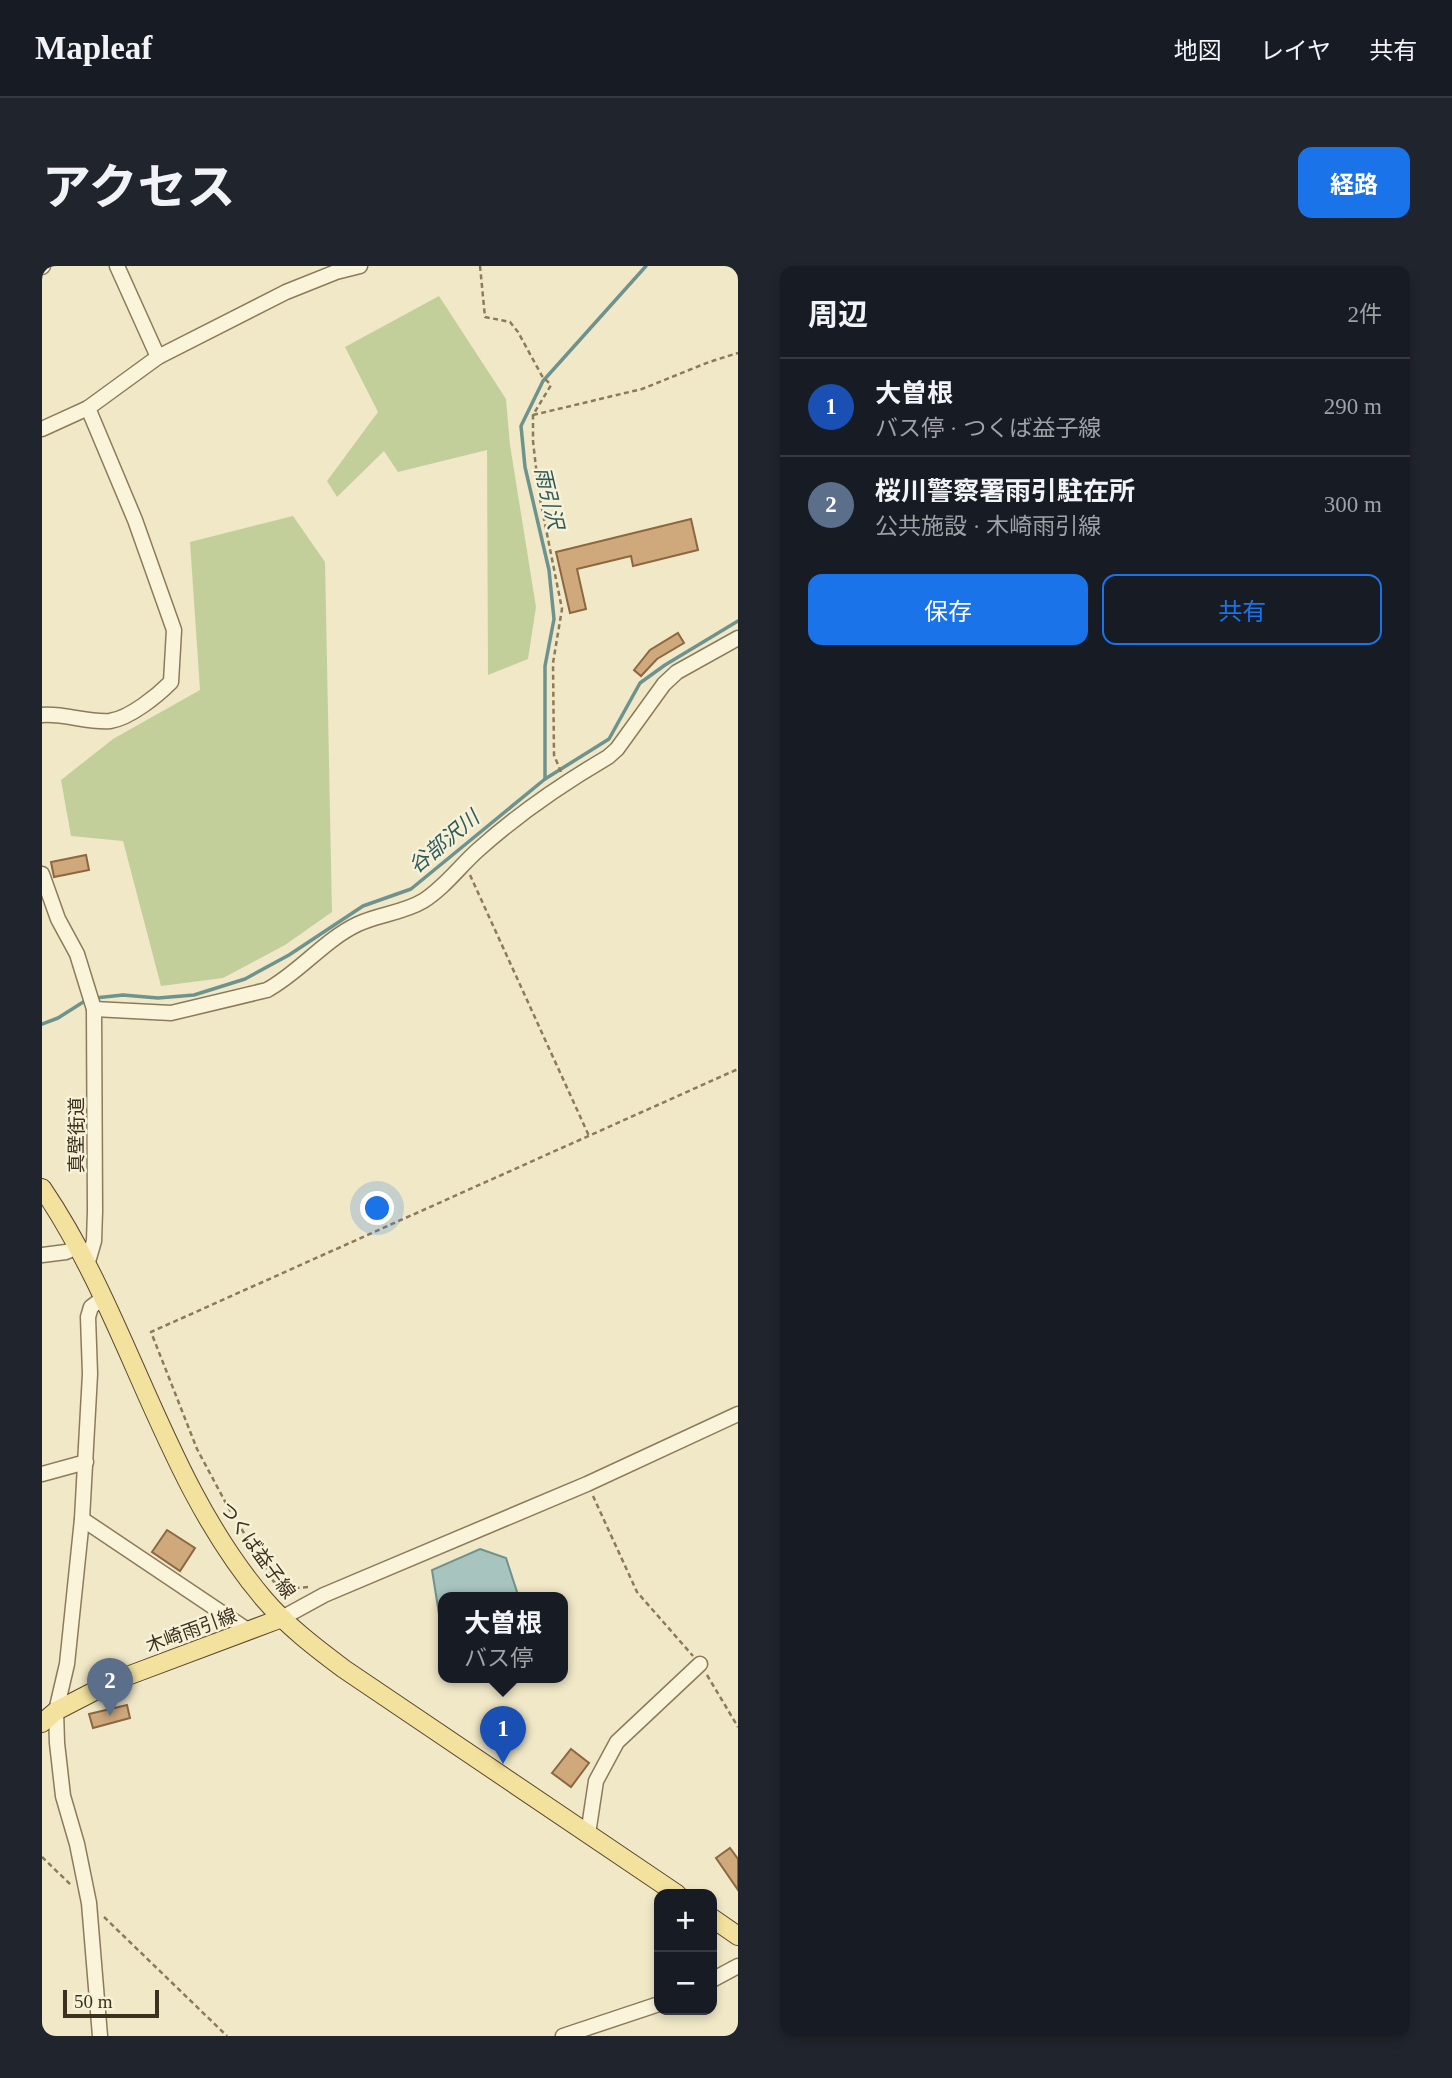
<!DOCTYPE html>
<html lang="ja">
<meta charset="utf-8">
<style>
:root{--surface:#171b24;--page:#20242c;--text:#f1f3f6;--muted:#9ea1a6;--line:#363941;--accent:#1a73e8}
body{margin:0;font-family:"Times New Roman","Noto Sans JP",serif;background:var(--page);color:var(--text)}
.controls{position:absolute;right:21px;bottom:21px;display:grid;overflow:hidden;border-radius:14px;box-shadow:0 4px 10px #0003}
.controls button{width:63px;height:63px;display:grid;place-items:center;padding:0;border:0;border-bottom:2px solid var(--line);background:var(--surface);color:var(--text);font:35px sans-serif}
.scale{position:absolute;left:21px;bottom:18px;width:96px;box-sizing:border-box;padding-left:7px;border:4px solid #3c311f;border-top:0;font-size:19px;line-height:24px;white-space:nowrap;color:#3c311f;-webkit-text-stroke:5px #f7f1d7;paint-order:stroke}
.you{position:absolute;left:336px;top:943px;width:24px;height:24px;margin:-18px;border:5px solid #fff;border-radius:50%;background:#1a73e8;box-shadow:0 0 0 10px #1a73e833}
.badge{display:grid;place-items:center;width:46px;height:46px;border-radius:50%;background:var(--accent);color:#fff;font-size:23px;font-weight:700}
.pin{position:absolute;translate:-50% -58px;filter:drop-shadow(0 2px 4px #0008)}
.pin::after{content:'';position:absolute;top:37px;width:24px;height:21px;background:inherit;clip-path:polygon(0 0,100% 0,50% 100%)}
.popup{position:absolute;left:396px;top:1326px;width:130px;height:91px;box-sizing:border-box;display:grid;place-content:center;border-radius:14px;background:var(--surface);filter:drop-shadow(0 2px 5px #0005);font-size:23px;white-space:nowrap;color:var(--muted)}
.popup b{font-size:26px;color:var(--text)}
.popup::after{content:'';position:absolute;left:50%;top:100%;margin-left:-14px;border:14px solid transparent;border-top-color:var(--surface)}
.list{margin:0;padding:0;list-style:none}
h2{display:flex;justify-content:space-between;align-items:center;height:91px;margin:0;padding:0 28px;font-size:30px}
h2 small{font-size:23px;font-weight:400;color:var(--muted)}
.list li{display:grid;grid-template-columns:46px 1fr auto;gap:21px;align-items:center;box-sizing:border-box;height:98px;padding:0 28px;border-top:2px solid var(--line)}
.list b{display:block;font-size:26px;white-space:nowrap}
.list p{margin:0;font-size:23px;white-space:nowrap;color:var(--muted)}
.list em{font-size:23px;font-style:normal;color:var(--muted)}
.actions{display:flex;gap:14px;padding:21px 28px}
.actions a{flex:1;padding:16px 0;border:2px solid var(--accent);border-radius:14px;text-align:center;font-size:24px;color:var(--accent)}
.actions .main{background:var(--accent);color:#fff}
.map{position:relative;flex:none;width:696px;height:1770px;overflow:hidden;border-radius:14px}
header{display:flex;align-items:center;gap:42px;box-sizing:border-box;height:98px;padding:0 35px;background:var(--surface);border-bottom:2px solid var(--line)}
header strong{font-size:33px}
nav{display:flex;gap:38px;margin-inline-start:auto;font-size:24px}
.intro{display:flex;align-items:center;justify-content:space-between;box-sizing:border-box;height:168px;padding:0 42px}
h1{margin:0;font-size:49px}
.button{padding:18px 32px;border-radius:14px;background:var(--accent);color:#fff;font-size:24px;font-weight:700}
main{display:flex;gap:42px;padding:0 42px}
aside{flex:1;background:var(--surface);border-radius:14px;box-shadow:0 4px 10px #0003}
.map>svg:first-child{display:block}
.green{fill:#c3cf9a}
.water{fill:#a8c4bf;stroke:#6e938e;stroke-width:2}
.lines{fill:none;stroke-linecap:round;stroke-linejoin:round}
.stream{stroke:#6e938e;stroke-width:3.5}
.building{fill:#cfa87c;stroke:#8c6740;stroke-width:2}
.minor-casing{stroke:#8c7b5b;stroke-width:17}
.major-casing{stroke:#5a482f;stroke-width:20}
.path{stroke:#8c7b5b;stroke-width:2.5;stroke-dasharray:5 3.5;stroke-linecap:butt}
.minor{stroke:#faf4db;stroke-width:14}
.major{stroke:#f3e29e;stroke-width:18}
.labels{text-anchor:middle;stroke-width:5;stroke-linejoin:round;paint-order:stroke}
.street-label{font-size:19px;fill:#3c311f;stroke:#f7f1d7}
.water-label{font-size:21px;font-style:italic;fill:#2e5a5c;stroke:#f7f1d7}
</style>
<header>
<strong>Mapleaf</strong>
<nav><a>地図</a><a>レイヤ</a><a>共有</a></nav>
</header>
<div class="intro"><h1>アクセス</h1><a class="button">経路</a></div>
<main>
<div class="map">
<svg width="696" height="1770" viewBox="0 0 696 1770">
<rect width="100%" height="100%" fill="#f0e8c7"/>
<!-- green -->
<g class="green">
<polygon points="397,30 464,133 468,179 494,341 486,393 446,409 445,184 356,206 342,185 295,231 285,215 336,146 303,81"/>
<polygon points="251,250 283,296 290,646 243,679 181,712 119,720 81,575 29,570 19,514 71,473 158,424 148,276"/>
</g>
<!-- water -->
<polygon class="water" points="438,1283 464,1292 477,1332 402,1332 401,1373 390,1304"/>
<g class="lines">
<!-- stream -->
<g class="stream">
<polyline points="503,513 503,400 512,353 507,304 483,201 479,160 501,115 604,0"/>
<polyline points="53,732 81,729 116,732 152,729 203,713 247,689 321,640 369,623 503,513 567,473 598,417 623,399 696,355"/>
<polyline points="0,758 16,752 46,733"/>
</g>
</g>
<!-- building -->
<g class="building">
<polygon points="649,253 656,284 591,300 589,290 535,303 544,343 528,347 514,286"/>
<polygon points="636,367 642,377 615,393 599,410 592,404 608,384"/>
<polygon points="44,589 47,604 12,611 9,596"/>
<polygon points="125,1264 153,1282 138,1305 110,1286"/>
<polygon points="85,1439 88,1452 51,1462 47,1448"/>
<polygon points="529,1483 547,1497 529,1521 510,1507"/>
<polygon points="688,1582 696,1593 696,1624 674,1592"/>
</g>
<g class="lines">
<!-- minor casing -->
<g class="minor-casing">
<g id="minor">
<polyline points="75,0 116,91"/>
<polyline points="0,1 1,0"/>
<polyline points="0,163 46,142 116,91 244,26 294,6 318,0"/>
<path d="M0 449C22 447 47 457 68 455 88 452 115 430 129 416L132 364 93 254 46 142"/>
<polyline points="0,608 16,653 35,688 52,743 53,945 52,975 45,999"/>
<path d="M52 743 129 747 225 724C258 706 282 674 316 658 337 648 361 647 381 635 402 622 418 600 436 584 476 548 520 518 566 491L575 483 622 418 635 406 696 372"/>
<polyline points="0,989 24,986 35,981"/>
<polyline points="0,1208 44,1196"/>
<polyline points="40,1253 207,1365"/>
<polyline points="240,1352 282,1329 545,1218 696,1148"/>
<polyline points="546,1568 554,1515 575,1476 658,1398"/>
<polyline points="670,1714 696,1700"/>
<polyline points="58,1770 47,1637 35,1578 21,1530 15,1477 14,1445 25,1398 40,1253 48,1108 46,1051 49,1041 61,1032"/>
<polyline points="521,1770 617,1738"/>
</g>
</g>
<!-- major casing -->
<g class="major-casing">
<g id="major">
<path d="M0 922C88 1051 120 1213 222 1333 245 1360 274 1382 302 1403L635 1628"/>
<polyline points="0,1457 14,1445 72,1415 240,1352"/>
<polyline points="670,1652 696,1670"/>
</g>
</g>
<!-- path -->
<g class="path">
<polyline points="438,0 443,51 468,56 476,66 500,110 509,119 491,149 491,175 497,228 520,343 511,397 512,489 519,506"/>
<polyline points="491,149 600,123 667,96 696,87"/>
<polyline points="428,609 547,870"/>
<polyline points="551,1230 595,1326 651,1390"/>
<polyline points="266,1321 243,1323 232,1316 186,1241 155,1183 109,1066 696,803"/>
<polyline points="665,1409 696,1461"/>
<polyline points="0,1591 29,1619"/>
<polyline points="62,1651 185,1770"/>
</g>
<!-- minor -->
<use href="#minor" class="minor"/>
<!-- major -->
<use href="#major" class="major"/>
</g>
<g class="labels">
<!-- street labels -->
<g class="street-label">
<text transform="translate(34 869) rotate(-90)" y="7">真壁街道</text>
<text transform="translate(216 1284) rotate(54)" y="7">つくば益子線</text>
<text transform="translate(149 1364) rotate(-20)" y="7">木崎雨引線</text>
</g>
<!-- water labels -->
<g class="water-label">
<text transform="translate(507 232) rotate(77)" y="7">雨引沢</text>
<text transform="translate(402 576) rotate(-40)" y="7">谷部沢川</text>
</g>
</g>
</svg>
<div class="controls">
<button>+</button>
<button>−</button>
</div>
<div class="scale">50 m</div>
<div class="you"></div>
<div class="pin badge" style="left:461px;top:1498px;background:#1a4fb4">1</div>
<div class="popup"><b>大曽根</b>バス停</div>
<div class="pin badge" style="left:68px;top:1450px;background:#5c6f8a">2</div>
</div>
<aside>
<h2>周辺<small>2件</small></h2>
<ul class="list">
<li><span class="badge" style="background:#1a4fb4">1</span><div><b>大曽根</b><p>バス停 · つくば益子線</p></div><em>290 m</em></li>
<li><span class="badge" style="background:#5c6f8a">2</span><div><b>桜川警察署雨引駐在所</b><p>公共施設 · 木崎雨引線</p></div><em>300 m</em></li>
</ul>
<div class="actions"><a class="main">保存</a><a>共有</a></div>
</aside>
</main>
